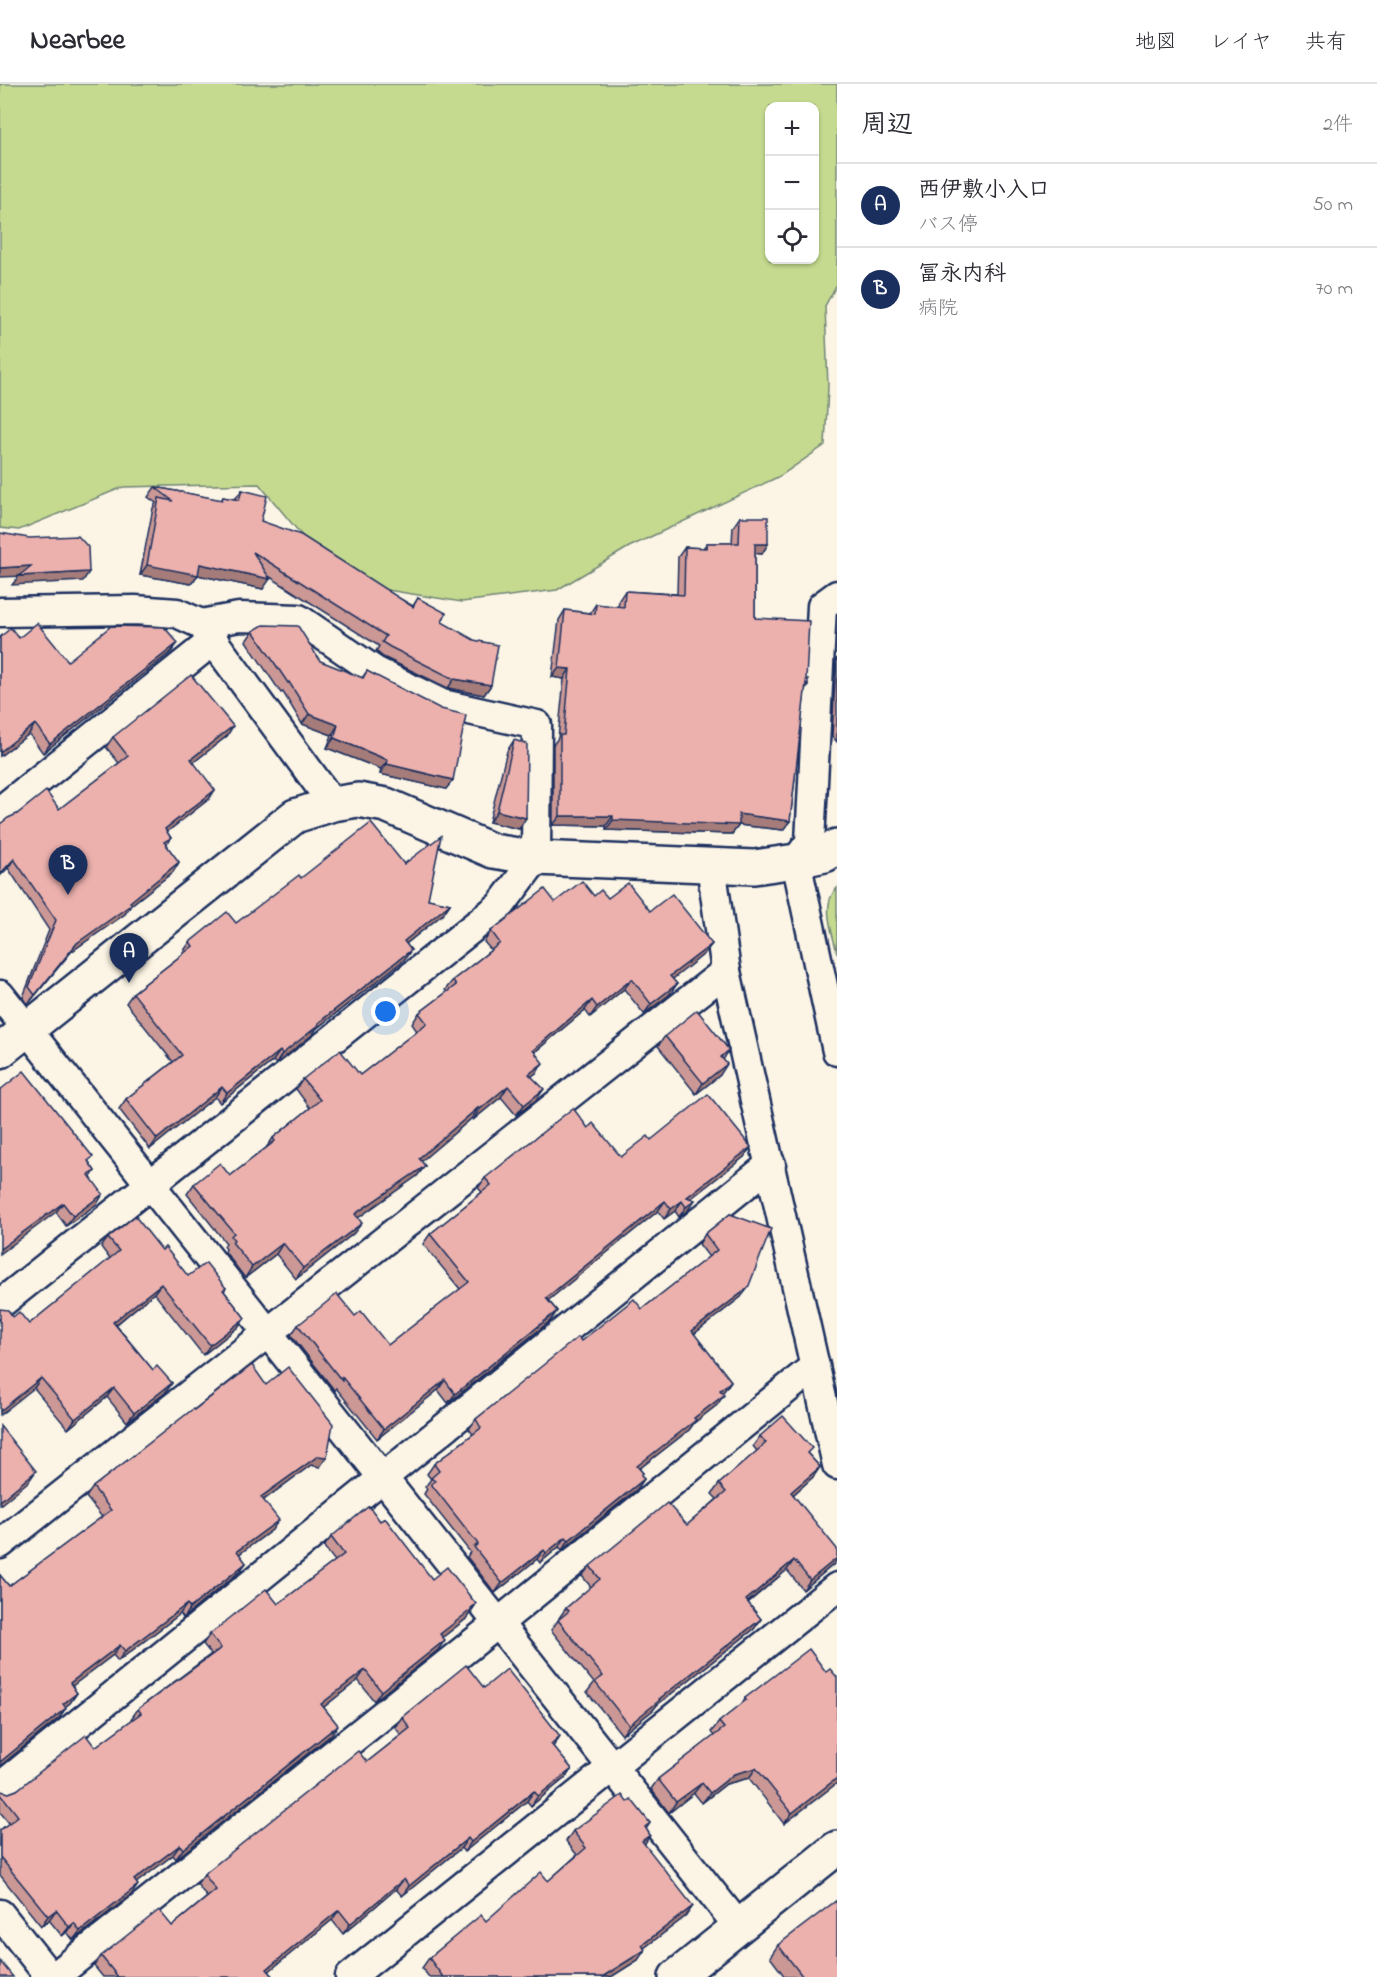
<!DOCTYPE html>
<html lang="ja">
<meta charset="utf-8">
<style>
:root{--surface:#fff;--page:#f2f2f3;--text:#2b2b33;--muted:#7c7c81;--line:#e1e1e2;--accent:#1b2f5e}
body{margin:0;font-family:"Indie Flower","Klee One",sans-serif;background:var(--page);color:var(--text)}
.controls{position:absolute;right:18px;top:18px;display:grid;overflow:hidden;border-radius:12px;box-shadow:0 2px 4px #0004}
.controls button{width:54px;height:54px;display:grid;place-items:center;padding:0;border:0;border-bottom:2px solid var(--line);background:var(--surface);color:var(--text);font:30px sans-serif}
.you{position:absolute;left:386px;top:928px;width:21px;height:21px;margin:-15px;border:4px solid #fff;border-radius:50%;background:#1a73e8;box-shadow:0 0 0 9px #1a73e833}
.badge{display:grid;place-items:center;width:39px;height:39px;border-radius:50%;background:var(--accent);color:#fff;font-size:20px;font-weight:700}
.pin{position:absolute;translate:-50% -50px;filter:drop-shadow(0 2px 3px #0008)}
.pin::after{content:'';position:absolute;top:32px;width:21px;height:18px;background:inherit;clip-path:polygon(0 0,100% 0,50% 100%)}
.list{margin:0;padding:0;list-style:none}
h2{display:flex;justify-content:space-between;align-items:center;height:78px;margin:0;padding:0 24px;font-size:26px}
h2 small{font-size:20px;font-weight:400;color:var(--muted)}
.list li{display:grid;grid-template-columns:39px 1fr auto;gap:18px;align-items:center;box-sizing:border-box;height:84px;padding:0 24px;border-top:2px solid var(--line)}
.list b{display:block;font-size:22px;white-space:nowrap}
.list p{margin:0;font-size:20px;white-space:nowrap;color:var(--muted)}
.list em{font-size:20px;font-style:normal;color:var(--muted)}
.icon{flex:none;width:33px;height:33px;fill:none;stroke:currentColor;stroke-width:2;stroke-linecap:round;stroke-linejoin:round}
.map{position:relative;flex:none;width:837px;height:1893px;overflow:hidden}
header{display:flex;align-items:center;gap:36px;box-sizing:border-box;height:84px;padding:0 30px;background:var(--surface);border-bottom:2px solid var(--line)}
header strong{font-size:28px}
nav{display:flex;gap:33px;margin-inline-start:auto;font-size:21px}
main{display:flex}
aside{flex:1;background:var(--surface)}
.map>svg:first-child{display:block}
.green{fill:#c5da8f;stroke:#708476;stroke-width:1.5;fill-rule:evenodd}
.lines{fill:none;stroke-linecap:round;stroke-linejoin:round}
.street-casing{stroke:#1b2f5e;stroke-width:33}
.secondary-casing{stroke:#1b2f5e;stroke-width:38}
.street{stroke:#fcf5e5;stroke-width:28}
.secondary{stroke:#fcf5e5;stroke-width:33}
.wall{fill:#cb9895;stroke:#1b2f5e;stroke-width:1.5}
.shaded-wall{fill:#a57c79;stroke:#1b2f5e;stroke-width:1.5}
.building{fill:#ecb1ad;stroke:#1b2f5e;stroke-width:1.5}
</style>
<header>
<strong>Nearbee</strong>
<nav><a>地図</a><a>レイヤ</a><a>共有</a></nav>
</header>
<main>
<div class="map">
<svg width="837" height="1893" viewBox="0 0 837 1893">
<rect width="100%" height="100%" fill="#fcf5e5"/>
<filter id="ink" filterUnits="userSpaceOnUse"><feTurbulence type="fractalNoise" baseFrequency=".0167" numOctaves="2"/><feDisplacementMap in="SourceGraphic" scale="12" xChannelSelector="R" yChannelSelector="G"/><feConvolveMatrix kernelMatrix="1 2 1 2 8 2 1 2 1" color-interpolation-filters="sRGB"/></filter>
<g filter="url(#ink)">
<!-- green -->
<g class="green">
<path d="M0 0H837V200L825 222 828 303 825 361 780 392 629 463 557 506 462 518 381 505 313 465 259 400 123 403 19 446 0 444ZM770 22H814V176H770Z"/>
<path d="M837 804V869C833 850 820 820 837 804Z"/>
</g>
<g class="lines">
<!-- street casing -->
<g class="street-casing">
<g id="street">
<polyline points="837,511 822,522 810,758 796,777 837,967"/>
<polyline points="0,528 135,526 177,529 201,540 333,720"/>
<polyline points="0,727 214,556"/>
<polyline points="711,781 726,887 837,1381"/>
<polyline points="0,911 739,1843"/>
<polyline points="0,1220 500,822 536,774 537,641 442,620 375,587 299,535 239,533 201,540"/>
<polyline points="0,1460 726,887"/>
<polyline points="0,1703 771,1080"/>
<polyline points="0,1830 50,1893"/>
<polyline points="54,1893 497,1540 815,1282"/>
<polyline points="350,1893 837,1503"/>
</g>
</g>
<!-- secondary casing -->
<g class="secondary-casing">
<g id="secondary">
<polyline points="0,967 295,732 333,720 358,716 386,721 493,767 536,774 754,783 796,777 825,771 837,762"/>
<polyline points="676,1893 837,1764"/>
</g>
</g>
<!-- street -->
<use href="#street" class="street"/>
<!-- secondary -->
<use href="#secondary" class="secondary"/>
</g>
<!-- wall -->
<g class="wall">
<polygon points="155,403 221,416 223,413 235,415 242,406 261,437 413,522 418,514 442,538 491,601 484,611 448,604 383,573 376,567 379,562 267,491 263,505 198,491 191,500 140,491 153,424 156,419 148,413"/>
<polygon points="740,433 768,460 762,470 755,469 755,534 806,596 808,602 805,605 790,737 783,746 739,741 732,750 606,746 606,742 553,741 553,661 558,654 564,595 552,593 559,536 565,526 590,529 596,520 618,523 619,516 625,507 677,510 678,473 685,463 703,464 707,459 732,459 733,443"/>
<polygon points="253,547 320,577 362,594 367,587 453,696 446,705 380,690 381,685 327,664 332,651 302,640 283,608 281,609 246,557"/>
<polygon points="0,553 19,554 68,577 178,559 171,568 43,669 29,650 0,672"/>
<polygon points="837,574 837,658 832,652 836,576"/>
<polygon points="227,652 194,678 209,715 167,748 171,754 166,761 179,778 173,788 131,821 125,830 71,868 28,920 23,913 49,846 8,784 0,740 59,725 119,679 106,663 113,653"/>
<polygon points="514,656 519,745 489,738 507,667"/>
<polygon points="301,794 428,815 450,820 443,830 406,860 411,866 404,876 316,945 312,951 276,980 273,977 220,1019 215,1013 150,1065 119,1025 126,1015 173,978 126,919 133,909 184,869 183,868 190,858 236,839"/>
<polygon points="594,812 608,814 650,827 712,860 704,870 672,895 677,900 669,911 644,930 624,905 590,933 585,926 535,968 536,989 531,992 536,1016 516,1031 501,1013 473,1036 472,1034 421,1077 425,1082 417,1092 358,1134 354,1149 296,1195 276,1170 245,1194 225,1168 226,1165 224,1162 226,1159 187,1110 194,1100 230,1092 266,1064 273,1054 310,1024 296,1005 303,995 360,991 417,947 412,940 419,929 447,908 445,906 453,896 491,866 484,858 491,847 555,818"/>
<polygon points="665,952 729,966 723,976 720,991 696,1010 658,962"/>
<polygon points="588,1044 621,1073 651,1056 744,1073 691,1114 688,1126 679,1133 675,1127 664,1135 658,1127 548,1216 557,1227 550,1237 448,1319 438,1306 377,1355 336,1304 335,1307 291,1251 298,1241 355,1232 388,1261 460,1205 423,1160 430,1150 482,1108 478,1104 485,1094"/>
<polygon points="89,1078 95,1087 91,1093 97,1120 66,1142 56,1128"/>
<polygon points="730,1130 741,1213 694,1250 731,1297 722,1309 717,1321 694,1339 689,1346 639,1385 643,1389 641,1392 644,1395 637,1405 562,1466 559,1463 540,1479 537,1475 495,1509 467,1473 470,1468 424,1410 427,1405 425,1403 431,1395 427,1390 434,1380 473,1350 469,1345 476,1335 581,1257 642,1225 709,1173 699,1160 705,1150"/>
<polygon points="108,1154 162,1166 188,1192 226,1204 224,1207 245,1234 238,1243 203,1271 154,1209 116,1241 153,1286 172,1299 165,1309 127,1338 107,1313 68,1345 34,1304 13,1233 29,1240 110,1175 101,1163"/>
<polygon points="194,1326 320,1383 311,1381 264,1416 272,1446 239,1470 246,1479 239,1488 183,1534 180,1530 118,1577 113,1571 72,1602 77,1609 70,1619 65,1623 59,1634 0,1682 0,1491 9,1502 102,1433 86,1413 93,1403"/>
<polygon points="760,1352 808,1370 820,1383 813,1393 793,1411 834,1480 803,1506 787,1486 748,1519 761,1535 754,1545 657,1621 653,1626 622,1651 587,1608 594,1599 551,1546 559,1535 559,1534 566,1524 591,1503 582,1492 590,1482 687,1441 717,1415 712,1410 719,1400 757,1367 753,1362"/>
<polygon points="380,1437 432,1495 476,1520 466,1535 443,1553 438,1566 374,1617 358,1596 324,1623 331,1651 176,1775 173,1771 136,1799 131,1811 73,1856 67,1848 62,1852 49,1836 41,1842 0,1791 0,1746 9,1739 0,1728 0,1707 9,1709 17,1706 95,1663 132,1636 131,1635 138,1625 211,1570 203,1560 210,1550 278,1520 335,1477 324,1463 331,1453"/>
<polygon points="484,1604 553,1663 572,1685 564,1695 531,1722 527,1717 464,1768 461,1764 402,1812 396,1805 343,1850 332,1836 269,1887 274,1893 103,1893 94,1882 101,1872 172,1842 207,1813 197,1800 204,1790 367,1678 401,1651 395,1643 402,1633"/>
<polygon points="745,1614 837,1699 784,1740 749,1694 726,1700 702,1719 694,1709 669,1729 651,1705 658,1695 714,1652 711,1648 719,1638 741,1621"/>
<polygon points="627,1718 650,1739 646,1745 650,1751 644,1760 686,1832 644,1864 638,1876 611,1893 429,1893 422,1884 429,1874 548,1797 577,1771 566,1757 573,1747"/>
<polygon points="778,1861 837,1893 785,1893 770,1873"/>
</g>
<!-- shaded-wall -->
<g class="shaded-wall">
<polygon points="755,460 768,460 762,470 749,469"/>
<polygon points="200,480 270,495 263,505 198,491 191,500 140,491 147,481"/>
<polygon points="31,482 25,492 0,493 0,484"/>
<polygon points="89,488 83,497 12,501 19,492"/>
<polygon points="178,559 171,568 43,669 50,660"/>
<polygon points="559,584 570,585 564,595 552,593"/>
<polygon points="454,595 491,601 484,611 448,604"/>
<polygon points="309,630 338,641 332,651 302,640"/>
<polygon points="35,640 29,650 0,672 0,668"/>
<polygon points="233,642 227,652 185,685 191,675"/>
<polygon points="334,654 388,676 381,685 327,664"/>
<polygon points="387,680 453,696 446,705 380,690"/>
<polygon points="215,706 209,715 158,755 165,745"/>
<polygon points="497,727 526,734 519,745 489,738"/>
<polygon points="739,730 790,737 783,746 739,741 732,750 606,746 613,736"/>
<polygon points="560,732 613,732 606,742 553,741"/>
<polygon points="14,775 8,784 0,792 0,790"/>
<polygon points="179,778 173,788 131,821 125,830 71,868 28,920 77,859"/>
<polygon points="450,820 443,830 397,867 404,857"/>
<polygon points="712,860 704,870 663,903 670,892"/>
<polygon points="411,866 404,876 316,945 312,951 276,980 282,970 318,939"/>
<polygon points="632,895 624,905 590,933 597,923"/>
<polygon points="677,900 669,911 644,930 651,920"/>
<polygon points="592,916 585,926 525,976 533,966"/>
<polygon points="280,967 273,977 220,1019 227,1009"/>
<polygon points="543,979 536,989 522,1000 529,990"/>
<polygon points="727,980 720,991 696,1010 703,999"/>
<polygon points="508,1002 501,1013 473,1036 480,1025"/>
<polygon points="222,1003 215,1013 150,1065 157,1055"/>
<polygon points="544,1005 536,1016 516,1031 524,1021"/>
<polygon points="479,1023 472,1034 412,1085 419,1074"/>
<polygon points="751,1063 744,1073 684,1120 687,1113"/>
<polygon points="425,1082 417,1092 348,1141 355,1130"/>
<polygon points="103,1110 97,1120 66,1142 73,1132"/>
<polygon points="695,1116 688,1126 679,1133 686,1123"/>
<polygon points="665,1117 658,1127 539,1224 546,1214"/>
<polygon points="682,1117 675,1127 664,1135 671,1125"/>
<polygon points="63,1119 56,1128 0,1170 0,1165"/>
<polygon points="362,1139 354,1149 296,1195 303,1184"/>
<polygon points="283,1159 276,1170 245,1194 252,1183"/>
<polygon points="161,1200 154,1209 107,1248 113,1238"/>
<polygon points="748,1204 741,1213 685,1257 692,1247"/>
<polygon points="557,1227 550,1237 448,1319 455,1310"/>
<polygon points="245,1234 238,1243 203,1271 210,1261"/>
<polygon points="41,1294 34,1304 0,1331 0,1327"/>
<polygon points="445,1296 438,1306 377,1355 384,1345"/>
<polygon points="731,1297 724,1307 713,1316 720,1306"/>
<polygon points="172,1299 165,1309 127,1338 134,1329"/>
<polygon points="114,1304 107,1313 68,1345 75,1335"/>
<polygon points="724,1311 717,1321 694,1339 689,1346 630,1392 637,1382 694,1334"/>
<polygon points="318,1372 327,1373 320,1383 311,1381 254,1423 261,1413"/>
<polygon points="820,1383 813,1393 784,1419 791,1408"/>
<polygon points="36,1387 29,1397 0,1421 0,1417"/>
<polygon points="644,1395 637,1405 562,1466 569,1456"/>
<polygon points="279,1436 272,1446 230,1477 237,1467"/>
<polygon points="566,1453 559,1463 540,1479 546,1469"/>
<polygon points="544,1466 537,1475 495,1509 502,1499"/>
<polygon points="837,1474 837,1476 834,1480 803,1506 810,1496"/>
<polygon points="794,1476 787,1486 738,1526 746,1516"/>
<polygon points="246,1479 239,1488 183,1534 190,1524"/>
<polygon points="187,1520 180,1530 118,1577 125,1567"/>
<polygon points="476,1520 466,1535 434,1560 440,1550"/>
<polygon points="761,1535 754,1545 657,1621 653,1626 622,1651 629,1641 659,1615"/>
<polygon points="445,1556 438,1566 374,1617 381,1607"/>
<polygon points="120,1561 113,1571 63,1609 70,1599"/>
<polygon points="365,1586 358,1596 315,1630 321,1620"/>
<polygon points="77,1609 70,1619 56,1630 63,1620"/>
<polygon points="66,1624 59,1634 0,1682 0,1678"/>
<polygon points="338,1641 331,1651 176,1775 183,1765"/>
<polygon points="560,1652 553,1663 544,1670 551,1660"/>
<polygon points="756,1684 749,1694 726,1700 702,1719 710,1709 734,1690"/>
<polygon points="572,1685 564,1695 531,1722 538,1712"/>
<polygon points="837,1694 837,1699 784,1740 792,1729"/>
<polygon points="702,1699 694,1709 669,1729 676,1718"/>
<polygon points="534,1707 527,1717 464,1768 471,1758"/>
<polygon points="650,1751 644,1761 642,1757"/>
<polygon points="468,1754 461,1764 402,1812 409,1802"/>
<polygon points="180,1761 173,1771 127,1806 134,1796"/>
<polygon points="404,1795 396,1805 343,1850 350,1840"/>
<polygon points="138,1801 131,1811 73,1856 80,1847"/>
<polygon points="693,1822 686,1832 635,1871 642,1861"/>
<polygon points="56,1826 49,1836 41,1842 48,1832"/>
<polygon points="339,1826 332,1836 262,1893 267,1885"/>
<polygon points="74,1839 67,1848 62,1852 69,1843"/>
<polygon points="645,1866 638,1876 611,1893 602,1893"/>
</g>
<!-- building -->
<g class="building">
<polygon points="155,403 222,416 223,413 239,416 242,406 267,412 261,437 301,451 413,523 418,514 446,529 442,538 474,556 498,561 491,601 454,595 390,563 382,558 386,552 253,468 270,495 200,480 198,491 147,481 159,414 173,417"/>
<polygon points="740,433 768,433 768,460 755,460 755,534 809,537 806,596 808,595 808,602 806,599 790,737 739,730 739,741 613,736 613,732 560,732 560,651 564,651 570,585 559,584 565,526 595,530 596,520 624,523 625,507 684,511 685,463 706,464 707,459 739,459"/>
<polygon points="0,449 29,454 78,452 88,463 89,488 19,492 31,482 0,484"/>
<polygon points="37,539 68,577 111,542 164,543 178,559 50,660 35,640 0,668 0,553 11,544 19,554"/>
<polygon points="263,541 298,542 320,577 363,594 367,587 441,625 466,631 453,696 387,680 388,676 334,654 338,641 309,630 289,598 288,599 253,547"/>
<polygon points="191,591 233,642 191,675 215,706 165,745 171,754 164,758 179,778 130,818 132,820 77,859 35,911 29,903 56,836 14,775 0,790 0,740 8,734 17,730 46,707 59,725 128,672 113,653"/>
<polygon points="514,656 527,660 526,734 497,727"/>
<polygon points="371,739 404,780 441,752 428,815 450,820 404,857 411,866 318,939 319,941 282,970 280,967 227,1009 222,1003 157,1055 126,1015 182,971 133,909 193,862 190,858 227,828 236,839 299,791 301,794"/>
<polygon points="582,797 594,812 601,806 608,814 628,799 650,827 672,810 712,860 670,892 677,900 651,920 632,895 597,923 592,916 533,966 543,979 529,990 544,1005 524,1021 508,1002 480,1025 479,1023 419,1074 425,1082 355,1130 362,1139 303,1184 283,1159 252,1183 232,1158 234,1156 231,1152 234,1149 194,1100 220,1079 230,1092 275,1057 273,1054 320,1016 303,995 340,966 360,991 427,939 419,929 456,901 453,896 500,859 491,847 545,805 555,818"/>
<polygon points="697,926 729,966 721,973 727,980 703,999 665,952"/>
<polygon points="24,987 93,1073 88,1077 95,1087 89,1091 103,1110 73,1132 63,1119 0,1165 0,1006"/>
<polygon points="708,1010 751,1063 687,1113 695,1116 686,1123 682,1117 671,1125 665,1117 546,1214 557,1227 455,1310 445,1296 384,1345 342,1293 342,1297 298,1241 337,1210 355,1232 361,1227 388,1261 469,1198 430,1150 491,1101 485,1094 573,1024 588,1044 593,1039 621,1073 648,1052 651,1056"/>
<polygon points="730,1130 771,1145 748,1204 692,1247 731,1297 720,1306 724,1311 694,1334 696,1336 637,1382 643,1389 641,1391 644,1395 569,1456 566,1453 546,1469 544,1466 502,1499 474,1463 478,1460 431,1400 435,1397 431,1394 439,1387 434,1380 481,1344 476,1335 578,1253 581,1257 634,1215 642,1225 717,1166 705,1150"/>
<polygon points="135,1132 162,1166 165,1163 188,1192 206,1179 226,1204 223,1206 245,1234 210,1261 161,1200 113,1238 153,1286 157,1282 172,1299 134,1329 114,1304 75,1335 41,1294 0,1327 0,1225 8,1226 13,1233 19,1228 29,1240 119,1167 108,1154"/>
<polygon points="252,1281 266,1301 288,1283 333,1340 327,1373 318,1372 261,1413 279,1436 237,1467 246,1479 190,1524 187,1520 125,1567 120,1561 70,1599 77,1609 63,1620 66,1624 0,1678 0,1491 9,1502 111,1426 93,1403 193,1325 194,1326"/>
<polygon points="783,1332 812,1364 807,1369 820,1383 791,1408 837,1465 837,1474 810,1496 794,1476 746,1516 761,1535 659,1615 660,1616 629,1641 595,1598 603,1592 558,1536 569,1527 566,1524 600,1495 590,1482 667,1419 687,1441 726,1408 719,1400 766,1359 760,1352"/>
<polygon points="0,1342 36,1387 0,1417"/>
<polygon points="369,1422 380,1437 385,1434 432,1495 447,1483 476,1520 471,1524 472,1525 440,1550 445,1556 381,1607 365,1586 321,1620 338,1641 183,1765 180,1761 134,1796 138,1801 80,1847 74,1839 69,1843 56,1826 48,1832 0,1773 0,1746 18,1732 0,1709 0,1707 9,1709 17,1706 86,1651 95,1663 141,1629 138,1625 221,1564 210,1550 266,1505 278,1520 344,1470 331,1453"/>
<polygon points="809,1565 826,1588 830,1585 837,1593 837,1694 792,1729 756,1684 734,1690 710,1709 702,1699 676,1718 658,1695 724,1644 719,1638 746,1616 745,1614"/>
<polygon points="466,1581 484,1604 507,1585 560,1652 551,1660 572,1685 538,1712 534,1707 471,1758 468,1754 409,1802 404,1795 350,1840 339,1826 267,1885 274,1893 118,1893 101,1872 159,1826 172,1842 216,1806 204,1790 358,1667 367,1678 410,1644 402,1633"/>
<polygon points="622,1711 627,1718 631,1715 650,1739 645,1743 650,1751 642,1757 693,1822 642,1861 645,1866 602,1893 443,1893 429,1874 481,1831 486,1837 541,1788 548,1797 586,1764 573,1747"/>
<polygon points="837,1816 837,1893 803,1893 778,1861"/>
<polygon points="0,1877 13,1893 0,1893"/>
</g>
</g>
</svg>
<div class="controls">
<button>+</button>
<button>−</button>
<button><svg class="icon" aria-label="locate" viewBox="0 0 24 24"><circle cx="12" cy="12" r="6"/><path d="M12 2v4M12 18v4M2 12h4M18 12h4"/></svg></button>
</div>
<div class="you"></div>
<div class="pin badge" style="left:129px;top:899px">A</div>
<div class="pin badge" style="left:68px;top:811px">B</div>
</div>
<aside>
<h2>周辺<small>2件</small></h2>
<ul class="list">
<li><span class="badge">A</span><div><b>西伊敷小入口</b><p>バス停</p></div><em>50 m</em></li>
<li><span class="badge">B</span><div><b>冨永内科</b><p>病院</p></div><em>70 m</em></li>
</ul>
</aside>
</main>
